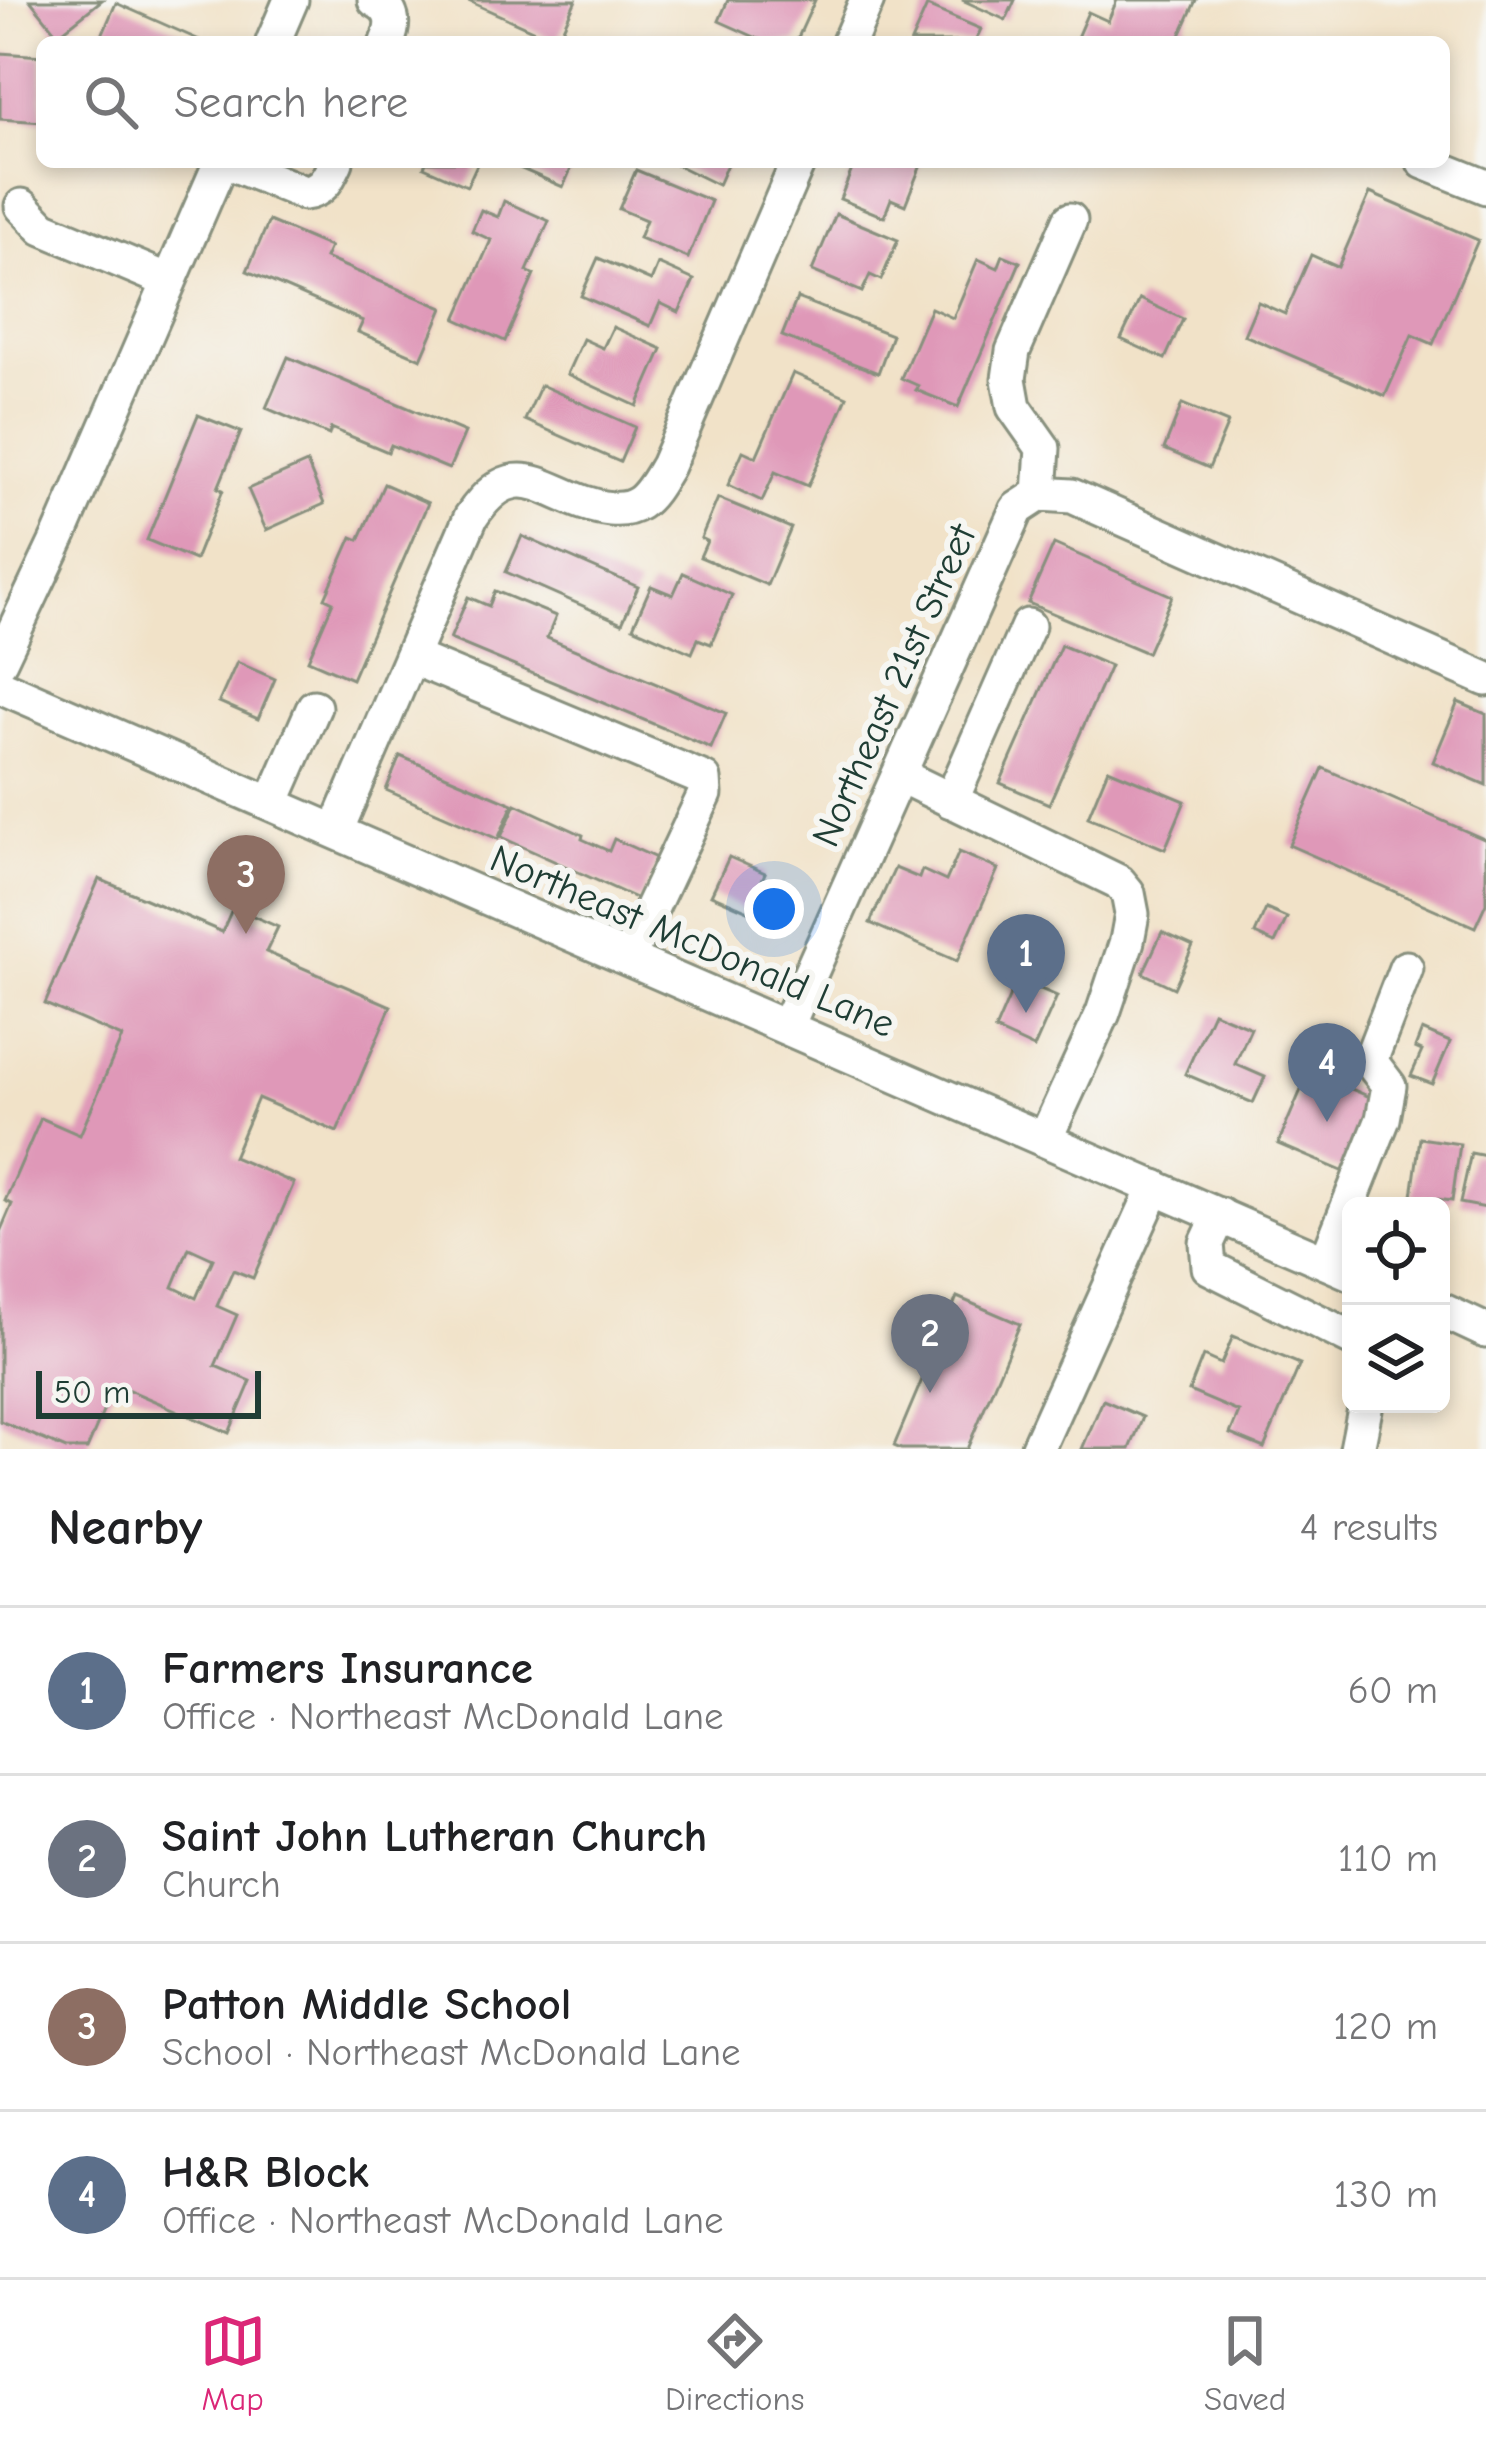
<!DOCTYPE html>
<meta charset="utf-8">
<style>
:root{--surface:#fff;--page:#f2f2f2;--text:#202124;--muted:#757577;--line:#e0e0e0;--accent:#db2777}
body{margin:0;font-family:"Comic Neue",sans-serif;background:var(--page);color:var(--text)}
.controls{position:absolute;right:36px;bottom:36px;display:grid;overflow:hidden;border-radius:18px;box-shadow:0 6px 18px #0003}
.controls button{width:108px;height:108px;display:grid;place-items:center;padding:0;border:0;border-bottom:3px solid var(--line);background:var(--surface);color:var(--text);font:60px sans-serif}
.scale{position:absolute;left:36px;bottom:30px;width:225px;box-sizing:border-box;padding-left:12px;border:6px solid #1f3d34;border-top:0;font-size:33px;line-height:42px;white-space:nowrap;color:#1f3d34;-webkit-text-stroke:9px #f6f6f2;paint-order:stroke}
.you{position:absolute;left:774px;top:909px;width:42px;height:42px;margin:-30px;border:9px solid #fff;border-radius:50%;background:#1a73e8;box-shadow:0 0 0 18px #1a73e833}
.badge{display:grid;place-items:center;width:78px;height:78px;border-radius:50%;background:var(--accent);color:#fff;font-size:39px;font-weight:700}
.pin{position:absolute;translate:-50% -99px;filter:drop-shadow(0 3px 6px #0008)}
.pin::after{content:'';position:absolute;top:63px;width:42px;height:36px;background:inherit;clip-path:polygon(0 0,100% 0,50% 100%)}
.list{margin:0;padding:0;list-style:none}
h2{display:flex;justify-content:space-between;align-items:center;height:156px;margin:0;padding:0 48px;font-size:51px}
h2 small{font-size:39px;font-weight:400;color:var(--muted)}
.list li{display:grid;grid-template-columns:78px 1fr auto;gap:36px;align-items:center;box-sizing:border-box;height:168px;padding:0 48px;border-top:3px solid var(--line)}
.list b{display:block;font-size:45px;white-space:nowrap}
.list p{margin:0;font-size:39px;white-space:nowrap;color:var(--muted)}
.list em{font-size:39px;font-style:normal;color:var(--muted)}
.icon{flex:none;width:66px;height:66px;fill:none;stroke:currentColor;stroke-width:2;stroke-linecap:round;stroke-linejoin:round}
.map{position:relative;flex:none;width:1486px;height:1449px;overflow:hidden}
.search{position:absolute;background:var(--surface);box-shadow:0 6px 18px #0003;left:36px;right:36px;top:36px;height:132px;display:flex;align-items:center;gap:30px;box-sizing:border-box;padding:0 42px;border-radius:18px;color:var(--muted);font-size:45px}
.sheet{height:828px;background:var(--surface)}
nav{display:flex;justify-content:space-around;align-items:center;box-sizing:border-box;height:168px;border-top:3px solid var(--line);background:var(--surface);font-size:33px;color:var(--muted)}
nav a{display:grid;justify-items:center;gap:6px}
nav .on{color:var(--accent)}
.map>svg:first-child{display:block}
.building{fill:#df98b8;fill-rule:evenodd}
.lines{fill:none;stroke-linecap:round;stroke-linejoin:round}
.minor-casing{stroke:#88907e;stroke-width:39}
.minor{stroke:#fff;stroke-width:33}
.labels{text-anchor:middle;stroke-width:12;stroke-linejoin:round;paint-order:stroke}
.street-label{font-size:39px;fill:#1f3d34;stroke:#f6f6f2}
</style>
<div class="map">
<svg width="1486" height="1449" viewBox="0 0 1486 1449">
<rect width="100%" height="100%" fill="#f6f6f2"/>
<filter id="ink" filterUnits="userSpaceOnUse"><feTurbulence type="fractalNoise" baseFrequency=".00833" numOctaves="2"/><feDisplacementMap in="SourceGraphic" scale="24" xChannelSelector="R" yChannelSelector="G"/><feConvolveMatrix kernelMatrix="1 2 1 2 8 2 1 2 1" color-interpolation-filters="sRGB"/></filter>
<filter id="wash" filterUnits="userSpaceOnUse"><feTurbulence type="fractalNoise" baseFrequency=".004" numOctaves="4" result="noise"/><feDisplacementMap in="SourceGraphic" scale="48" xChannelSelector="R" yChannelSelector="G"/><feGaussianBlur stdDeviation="2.7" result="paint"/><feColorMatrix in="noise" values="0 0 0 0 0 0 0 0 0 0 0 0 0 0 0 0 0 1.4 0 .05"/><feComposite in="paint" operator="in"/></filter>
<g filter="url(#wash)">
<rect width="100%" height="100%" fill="#f1e2c8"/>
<g id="blocks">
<!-- building -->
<g class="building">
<polygon points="30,0 102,0 58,35"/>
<polygon points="466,0 576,0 557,41"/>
<polygon points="728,0 815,0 796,42 766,42 719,21"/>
<polygon points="962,0 1015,0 1006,20"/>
<polygon points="1117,0 1196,0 1177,42 1075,42 1088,12 1108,21"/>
<polygon points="116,3 204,42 99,42"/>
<polygon points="927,6 981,29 975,42 911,42"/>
<polygon points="0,53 42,56 42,122 0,119"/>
<polygon points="426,162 478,162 467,186 424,167"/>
<polygon points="519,162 574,162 563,187 517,167"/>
<polygon points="671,162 728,162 718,185"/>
<polygon points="855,162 915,162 921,165 905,205 891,199 884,217 840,199"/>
<polygon points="636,170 711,201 688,258 639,238 646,220 619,209"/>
<polygon points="1370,193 1478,240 1433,344 1412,335 1385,396 1244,335 1258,302 1285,314 1311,255 1338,267"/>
<polygon points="504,201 549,221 527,271 534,275 505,341 456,319 491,240 472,231 481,210 498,217"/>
<polygon points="836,214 898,240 881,280 870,275 862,292 812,271"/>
<polygon points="269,221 330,247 325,258 443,308 421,359 358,332 363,321 247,271"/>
<polygon points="1003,255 1020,262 958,407 916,390 919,386 901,378 931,308 953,318 978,259 998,268"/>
<polygon points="598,258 651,281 658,264 694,280 679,312 660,303 650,326 581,296"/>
<polygon points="797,298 892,335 878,373 782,336"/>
<polygon points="1140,299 1183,319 1165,359 1121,339"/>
<polygon points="613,327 662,349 637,406 567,374 583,339 603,348"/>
<polygon points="288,357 465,432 449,469 391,445 388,452 331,428 329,435 266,408"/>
<polygon points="793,373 847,397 808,486 775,472 762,501 728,485 743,451 756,457"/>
<polygon points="541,385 635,427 620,462 525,420"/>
<polygon points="1182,404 1228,423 1209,468 1164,449"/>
<polygon points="198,415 241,432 218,488 223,490 195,560 147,540"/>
<polygon points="307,463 324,504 266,530 248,489"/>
<polygon points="384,484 428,503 352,679 308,660 333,602 325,598 352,537 359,540"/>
<polygon points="718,498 791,528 767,585 700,557 707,541 701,538"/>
<polygon points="522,536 638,587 622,623 506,572"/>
<polygon points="1054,544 1172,596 1147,653 1028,603"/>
<polygon points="683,573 732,595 711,644 698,639 692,653 633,627 651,586 673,595"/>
<polygon points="495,591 556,616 547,638 726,713 711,748 450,639 468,597 489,606"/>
<polygon points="1061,645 1110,666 1049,804 1000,783"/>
<polygon points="237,662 275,679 258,719 219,702"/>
<polygon points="1458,702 1486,714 1486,785 1433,762"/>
<polygon points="400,756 513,804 498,839 386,790"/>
<polygon points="1323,768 1486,840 1486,903 1475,927 1289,845"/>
<polygon points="1108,769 1185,801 1165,849 1088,817"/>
<polygon points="516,804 583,835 582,839 609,851 614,839 658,859 640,900 501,837"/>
<polygon points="959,852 998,869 957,961 870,923 895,868 919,878 922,870 946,881"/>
<polygon points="729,857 765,873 748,911 711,895"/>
<path d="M99 879 222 932 233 907 278 927 266 952 391 1006 337 1132 258 1098 233 1157 294 1183 253 1278 233 1270 217 1306 237 1315 215 1366 251 1381 229 1433 115 1384 87 1449H66L0 1421V1232L12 1204 5 1201 41 1118 80 1135 122 1037 45 1004ZM189 1248 213 1259 196 1298 173 1287Z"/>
<polygon points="1266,909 1287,918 1275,943 1255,934"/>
<polygon points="1162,932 1193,946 1174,988 1143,973"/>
<polygon points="1020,972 1040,981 1036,987 1057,996 1034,1048 995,1030"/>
<polygon points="1213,1012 1251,1028 1235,1064 1265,1077 1253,1103 1185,1074"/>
<polygon points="1422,1030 1450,1042 1432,1084 1411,1076 1422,1051 1415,1048"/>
<polygon points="1309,1071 1375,1099 1344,1172 1278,1144"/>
<polygon points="1420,1138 1460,1144 1452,1201 1412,1196"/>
<polygon points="1471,1153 1486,1156 1486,1208 1460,1203"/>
<polygon points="957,1297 1020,1324 967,1449 901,1449 894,1446"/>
<polygon points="1233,1336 1300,1364 1264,1448 1230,1434 1239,1412 1189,1391 1203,1356 1221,1364"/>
<polygon points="1103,1400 1143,1417 1130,1449 1082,1449"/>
</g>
</g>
</g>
<g filter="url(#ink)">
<use href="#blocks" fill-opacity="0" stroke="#88907e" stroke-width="3"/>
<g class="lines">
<!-- minor casing -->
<g class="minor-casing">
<g id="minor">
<path d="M375 0C394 10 395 24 387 42"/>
<polyline points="273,42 291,0"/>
<polyline points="849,42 867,0"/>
<path d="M228 162 304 193C323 191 328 179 336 162"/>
<polyline points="1424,162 1486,187"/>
<polyline points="22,206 43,228 169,281"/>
<polyline points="1040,494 1043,448 1014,407 1009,379 1013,351 1070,220"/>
<polyline points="411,657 704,779 705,794 628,958"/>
<polyline points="0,661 60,534 221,162"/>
<polyline points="0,686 1351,1273"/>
<polyline points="899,775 1119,882 1128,893 1132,914 1127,941 1103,1013 1045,1139"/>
<polyline points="951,801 1028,626"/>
<polyline points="272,803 314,707"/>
<path d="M336 831 471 517C519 445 549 502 611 509 621 510 630 509 639 503 651 495 659 479 667 466L798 162"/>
<polyline points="787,1026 1017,509 1040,494 1072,496 1486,679"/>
<polyline points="1220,1215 1207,1243 1209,1267 1351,1338"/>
<polyline points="1326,1262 1383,1119 1389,1086 1370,1061 1406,968"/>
<polyline points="1441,1310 1486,1331"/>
<polyline points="1037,1449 1155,1187"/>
<polyline points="1357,1449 1366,1404"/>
</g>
</g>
<!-- minor -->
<use href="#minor" class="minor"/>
</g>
</g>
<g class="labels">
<!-- street labels -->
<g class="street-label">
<text transform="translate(893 685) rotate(-66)" y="14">Northeast 21st Street</text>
<text transform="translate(693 940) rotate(23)" y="14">Northeast McDonald Lane</text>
</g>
</g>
</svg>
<div class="controls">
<button><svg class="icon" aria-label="locate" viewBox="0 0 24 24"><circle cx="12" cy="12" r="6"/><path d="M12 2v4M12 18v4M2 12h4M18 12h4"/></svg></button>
<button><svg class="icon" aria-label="layers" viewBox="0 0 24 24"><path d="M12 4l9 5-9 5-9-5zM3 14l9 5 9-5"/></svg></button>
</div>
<div class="scale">50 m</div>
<div class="you"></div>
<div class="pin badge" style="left:1026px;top:1013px;background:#5c6f8a">1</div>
<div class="pin badge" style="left:930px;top:1393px;background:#6b7280">2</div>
<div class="pin badge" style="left:246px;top:934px;background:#8d6e63">3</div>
<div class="pin badge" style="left:1327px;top:1122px;background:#5c6f8a">4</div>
<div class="search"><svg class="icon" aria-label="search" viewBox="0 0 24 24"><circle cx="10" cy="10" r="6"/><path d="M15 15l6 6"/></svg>Search here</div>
</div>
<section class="sheet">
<h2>Nearby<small>4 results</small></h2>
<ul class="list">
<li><span class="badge" style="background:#5c6f8a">1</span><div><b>Farmers Insurance</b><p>Office · Northeast McDonald Lane</p></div><em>60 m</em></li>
<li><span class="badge" style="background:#6b7280">2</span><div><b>Saint John Lutheran Church</b><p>Church</p></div><em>110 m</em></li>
<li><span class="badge" style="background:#8d6e63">3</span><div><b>Patton Middle School</b><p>School · Northeast McDonald Lane</p></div><em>120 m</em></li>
<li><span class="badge" style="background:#5c6f8a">4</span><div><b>H&amp;R Block</b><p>Office · Northeast McDonald Lane</p></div><em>130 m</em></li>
</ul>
</section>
<nav>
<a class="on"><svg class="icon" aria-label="map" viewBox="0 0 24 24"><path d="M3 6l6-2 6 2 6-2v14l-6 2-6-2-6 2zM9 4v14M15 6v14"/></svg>Map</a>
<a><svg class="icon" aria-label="directions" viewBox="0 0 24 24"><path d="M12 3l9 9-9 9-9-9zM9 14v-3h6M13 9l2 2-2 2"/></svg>Directions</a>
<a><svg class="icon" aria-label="saved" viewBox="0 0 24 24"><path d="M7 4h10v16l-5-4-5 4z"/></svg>Saved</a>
</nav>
